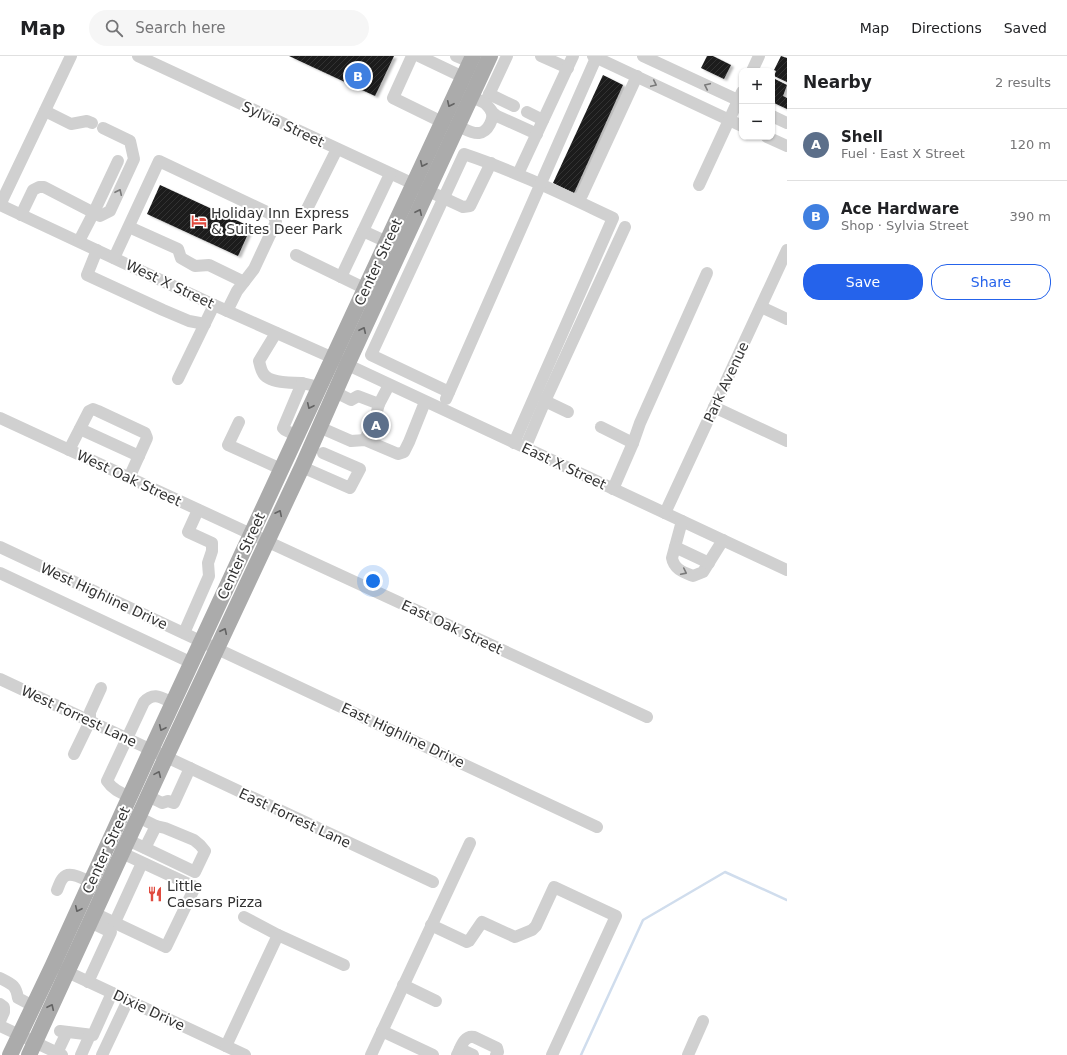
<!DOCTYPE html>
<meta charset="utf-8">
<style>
:root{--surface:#fff;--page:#f6f6f6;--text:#202124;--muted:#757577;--line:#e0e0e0;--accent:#2563eb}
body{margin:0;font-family:"DejaVu Sans",sans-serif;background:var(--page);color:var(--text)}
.controls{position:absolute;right:12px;top:12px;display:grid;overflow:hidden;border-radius:8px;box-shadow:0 1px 3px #0004}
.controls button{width:36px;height:36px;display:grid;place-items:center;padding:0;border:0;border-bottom:1px solid var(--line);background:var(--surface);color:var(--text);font:20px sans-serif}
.you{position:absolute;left:373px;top:525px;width:14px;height:14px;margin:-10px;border:3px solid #fff;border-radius:50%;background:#1a73e8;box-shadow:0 0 0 6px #1a73e833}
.badge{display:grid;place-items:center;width:26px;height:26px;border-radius:50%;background:var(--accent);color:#fff;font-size:13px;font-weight:700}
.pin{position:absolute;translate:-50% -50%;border:2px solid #fff;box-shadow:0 1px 4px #0006}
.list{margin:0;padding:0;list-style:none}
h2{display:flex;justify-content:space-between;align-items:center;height:52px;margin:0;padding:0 16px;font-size:17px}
h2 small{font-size:13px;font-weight:400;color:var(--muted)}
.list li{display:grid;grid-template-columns:26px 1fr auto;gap:12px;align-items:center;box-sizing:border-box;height:72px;padding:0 16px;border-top:1px solid var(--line)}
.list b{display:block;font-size:15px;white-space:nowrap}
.list p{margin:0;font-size:13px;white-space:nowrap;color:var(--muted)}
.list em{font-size:13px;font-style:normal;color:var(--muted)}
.actions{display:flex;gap:8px;padding:12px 16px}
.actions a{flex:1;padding:9px 0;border:1px solid var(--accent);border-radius:16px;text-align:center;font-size:14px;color:var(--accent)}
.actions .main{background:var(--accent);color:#fff}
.icon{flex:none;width:22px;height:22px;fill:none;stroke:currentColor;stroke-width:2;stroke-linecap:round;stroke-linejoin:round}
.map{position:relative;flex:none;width:787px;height:999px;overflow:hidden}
header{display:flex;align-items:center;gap:24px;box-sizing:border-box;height:56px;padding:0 20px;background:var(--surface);border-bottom:1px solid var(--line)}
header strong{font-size:19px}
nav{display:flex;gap:22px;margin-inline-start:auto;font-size:14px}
.search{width:280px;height:36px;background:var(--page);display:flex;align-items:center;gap:10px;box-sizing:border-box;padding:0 14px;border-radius:22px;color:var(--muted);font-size:15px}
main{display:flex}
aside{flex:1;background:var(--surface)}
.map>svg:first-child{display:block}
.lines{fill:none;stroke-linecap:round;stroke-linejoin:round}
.stream{stroke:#d0dded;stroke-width:2.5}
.building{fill:url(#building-hatch);filter:url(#shadow)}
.minor{stroke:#d0d0d0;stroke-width:12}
.major{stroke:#ababab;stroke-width:16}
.oneway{stroke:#7a7a7a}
.oneway2{stroke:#636363}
.labels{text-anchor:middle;stroke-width:4;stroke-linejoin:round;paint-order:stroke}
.street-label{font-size:14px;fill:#333;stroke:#fff}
.poi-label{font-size:14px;fill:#333;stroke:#fff;text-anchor:start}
</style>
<header>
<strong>Map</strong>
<div class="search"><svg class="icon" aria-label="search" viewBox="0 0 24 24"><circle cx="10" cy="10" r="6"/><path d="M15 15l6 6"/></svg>Search here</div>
<nav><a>Map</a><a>Directions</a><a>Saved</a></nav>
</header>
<main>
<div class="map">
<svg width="787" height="999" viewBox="0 0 787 999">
<defs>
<pattern id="building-hatch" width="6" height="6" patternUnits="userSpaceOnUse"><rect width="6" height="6" fill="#1a1a1a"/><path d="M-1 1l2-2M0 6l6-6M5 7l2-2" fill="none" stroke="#333"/></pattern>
<filter id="shadow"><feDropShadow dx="3" dy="2" stdDeviation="1" flood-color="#0004"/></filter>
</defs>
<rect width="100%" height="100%" fill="#fff"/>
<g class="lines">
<!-- stream -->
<polyline class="stream" points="581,999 643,864 725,816 787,844"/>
</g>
<!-- building -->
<g class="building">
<polygon points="289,0 394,0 375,40"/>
<polygon points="707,0 713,0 731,9 724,23 701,12"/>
<polygon points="781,0 787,2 787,26 774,20 776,15 774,14"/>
<polygon points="603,19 623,29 574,137 553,127"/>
<polygon points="773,22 787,29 783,40 787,42 787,53 772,46"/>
<polygon points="160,129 251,171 238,200 147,158"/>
</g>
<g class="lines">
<!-- minor -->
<g class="minor">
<polyline points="138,0 463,151 470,150 491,107"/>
<polyline points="412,0 393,42 442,66"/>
<polyline points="419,0 463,21"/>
<polyline points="456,0 470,6"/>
<polyline points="541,0 568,12"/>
<polyline points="593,0 742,70"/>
<polyline points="643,0 742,46"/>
<polyline points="752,15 759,0"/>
<polyline points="489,38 514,50"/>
<polyline points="472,41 485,47 507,0"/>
<polyline points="45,55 71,68 87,65 92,67"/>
<polyline points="491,55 497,60 537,78"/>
<polyline points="527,56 543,64"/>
<polyline points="772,60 787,67"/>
<path d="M458 70C465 73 472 78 479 77 488 76 495 62 491 54 489 52 487 49 485 47"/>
<polyline points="767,81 787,90"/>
<polyline points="518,118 573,0"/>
<polyline points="699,129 742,36"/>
<polyline points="582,139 637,20"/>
<polyline points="0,149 214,249 333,302 787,514"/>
<polyline points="0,149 71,0"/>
<polyline points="307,153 337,93"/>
<polyline points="21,159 33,134 39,131 44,131 100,160 110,155 134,103 130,85 103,72"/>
<polyline points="129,171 178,193 181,202 195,210 209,209 244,226"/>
<polyline points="363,175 387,186"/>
<polyline points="79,185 94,156 118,105"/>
<polyline points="97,194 87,219 163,254 189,265 205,268"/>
<polyline points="296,199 366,233"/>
<polyline points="114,202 159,105 271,158 274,161 276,166 254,213 237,235 227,255"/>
<polyline points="341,221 390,118"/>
<polyline points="761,251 787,263"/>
<path d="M276 277 259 305C260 309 261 314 263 317 268 327 292 327 302 327"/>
<polyline points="178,323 214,249"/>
<polyline points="335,336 351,344 358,340 379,348 389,329"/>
<path d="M449 336 371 299 464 98C515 115 564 139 613 162L514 387"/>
<polyline points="446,343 596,2"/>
<polyline points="545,345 568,356"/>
<polyline points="714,351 787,385"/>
<polyline points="0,362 647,661"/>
<polyline points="239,366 228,389 281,413"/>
<polyline points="319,371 351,385 365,384 398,398 404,396 409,386 425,346"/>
<polyline points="601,371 633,387"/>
<polyline points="80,373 139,400"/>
<polyline points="297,380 285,374 283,372 302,327 319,331"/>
<polyline points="365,384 376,359 379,348"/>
<polyline points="525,392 545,345 625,171"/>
<polyline points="69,394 89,355 93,353 98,355 145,377 147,382 129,422"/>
<polyline points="302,411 350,432 360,413 323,397"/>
<polyline points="613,433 633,387 640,367 707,217"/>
<polyline points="665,457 787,194"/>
<path d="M682 465 672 502C674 513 683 516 693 520L703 516 723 484"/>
<polyline points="0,491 597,771"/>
<polyline points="675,491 709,507"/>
<polyline points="0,517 192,607"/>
<polyline points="184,577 209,520 208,507 212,495 212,487 188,476 198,454"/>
<polyline points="0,623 433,826"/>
<polyline points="74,698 90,665 90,656 101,632"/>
<polyline points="148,740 162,747 168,745 174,747 190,712"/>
<path d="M130 741C121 737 113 734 107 725L144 646C154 635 162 642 173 647"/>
<polyline points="128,784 195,816 205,795 200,789 194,784 165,772 156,770 138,761"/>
<polyline points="145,792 156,770"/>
<path d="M57 834C59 830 60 825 63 822 69 814 83 823 91 826"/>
<polyline points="94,857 166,891 195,831 122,797"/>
<polyline points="115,866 142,807"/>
<polyline points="431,869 467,886 469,885 482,866 515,881 532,874 536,870 554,831 616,860 552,999"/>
<polyline points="278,879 344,909"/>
<polyline points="59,912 245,999"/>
<path d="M0 922C12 928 16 929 18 942L33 950"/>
<polyline points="88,926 111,876 90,866"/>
<polyline points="403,929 436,945"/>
<polyline points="0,948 4,951 4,956 0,965"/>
<polyline points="0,970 62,999"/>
<polyline points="60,975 93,979 112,937"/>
<polyline points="382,975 433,999"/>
<polyline points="226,990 278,879 244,861"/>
<polyline points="460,993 473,999"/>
<polyline points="57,997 67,976"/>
<polyline points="81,999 90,979"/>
<polyline points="102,999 128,944"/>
<polyline points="371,999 470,787"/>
<path d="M457 999C461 991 464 979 474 981L497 992 498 996 496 999"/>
<polyline points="688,999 703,965"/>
</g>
<!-- major -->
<g class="major">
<polyline points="10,999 53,909 151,694 473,0"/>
<polyline points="29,999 166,701 302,411 347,309 490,0"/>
</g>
</g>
<!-- one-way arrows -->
<defs><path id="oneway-chevron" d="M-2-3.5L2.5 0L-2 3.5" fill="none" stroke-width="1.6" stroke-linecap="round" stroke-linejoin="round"/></defs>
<g class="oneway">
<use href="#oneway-chevron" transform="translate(654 28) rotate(25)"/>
<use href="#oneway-chevron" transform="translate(707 30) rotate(-155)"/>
<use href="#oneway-chevron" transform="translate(119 136) rotate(-65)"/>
<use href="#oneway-chevron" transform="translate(684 516) rotate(26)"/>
</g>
<g class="oneway2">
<use href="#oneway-chevron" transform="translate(450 48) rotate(115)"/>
<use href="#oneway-chevron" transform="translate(423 108) rotate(115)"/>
<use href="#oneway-chevron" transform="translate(419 156) rotate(-65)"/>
<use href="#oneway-chevron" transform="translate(363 274) rotate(-65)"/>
<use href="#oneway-chevron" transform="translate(310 350) rotate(115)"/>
<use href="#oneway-chevron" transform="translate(279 457) rotate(-64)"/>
<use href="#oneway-chevron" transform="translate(224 575) rotate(-65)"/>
<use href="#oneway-chevron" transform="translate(162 672) rotate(115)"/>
<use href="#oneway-chevron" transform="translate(158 718) rotate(-66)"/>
<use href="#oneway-chevron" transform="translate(78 853) rotate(115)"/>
<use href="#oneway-chevron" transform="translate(51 951) rotate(-65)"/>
</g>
<!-- icons -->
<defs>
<g id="hotel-bare" transform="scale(1.2)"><path d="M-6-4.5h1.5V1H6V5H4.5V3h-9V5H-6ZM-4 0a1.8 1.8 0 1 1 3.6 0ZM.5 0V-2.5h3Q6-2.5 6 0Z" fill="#e04a3e" stroke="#fff" stroke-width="2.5" paint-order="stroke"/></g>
<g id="restaurant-bare" transform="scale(1.2)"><path d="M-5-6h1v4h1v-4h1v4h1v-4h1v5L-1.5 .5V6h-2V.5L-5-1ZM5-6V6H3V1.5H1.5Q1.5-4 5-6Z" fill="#e04a3e" stroke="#fff" stroke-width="2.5" paint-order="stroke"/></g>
</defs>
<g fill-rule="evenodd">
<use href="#hotel-bare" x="199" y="165"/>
<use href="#restaurant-bare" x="155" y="838"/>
</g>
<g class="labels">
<!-- street labels -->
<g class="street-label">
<text transform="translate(283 68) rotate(25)" y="5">Sylvia Street</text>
<text transform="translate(378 206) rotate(-65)" y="5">Center Street</text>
<text transform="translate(170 228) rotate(25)" y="5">West X Street</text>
<text transform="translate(726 326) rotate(-65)" y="5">Park Avenue</text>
<text transform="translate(564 410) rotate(25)" y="5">East X Street</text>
<text transform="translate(129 422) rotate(25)" y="5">West Oak Street</text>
<text transform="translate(241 500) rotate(-65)" y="5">Center Street</text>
<text transform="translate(104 540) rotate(25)" y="5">West Highline Drive</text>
<text transform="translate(452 571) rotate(25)" y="5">East Oak Street</text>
<text transform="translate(79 660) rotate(25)" y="5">West Forrest Lane</text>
<text transform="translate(403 679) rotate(25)" y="5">East Highline Drive</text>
<text transform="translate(295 762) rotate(25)" y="5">East Forrest Lane</text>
<text transform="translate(106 794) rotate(-65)" y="5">Center Street</text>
<text transform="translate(149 954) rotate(25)" y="5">Dixie Drive</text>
</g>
<!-- poi labels -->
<g class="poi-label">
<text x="211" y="162">Holiday Inn Express<tspan x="211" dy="16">&amp; Suites Deer Park</tspan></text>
<text x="167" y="835">Little<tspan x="167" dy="16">Caesars Pizza</tspan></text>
</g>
</g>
</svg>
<div class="controls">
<button>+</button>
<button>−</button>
</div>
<div class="you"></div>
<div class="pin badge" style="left:376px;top:369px;background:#5c6f8a">A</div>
<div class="pin badge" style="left:358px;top:20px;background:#3f7fe0">B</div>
</div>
<aside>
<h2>Nearby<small>2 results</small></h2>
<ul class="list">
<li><span class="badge" style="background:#5c6f8a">A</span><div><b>Shell</b><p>Fuel · East X Street</p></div><em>120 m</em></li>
<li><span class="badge" style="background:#3f7fe0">B</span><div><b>Ace Hardware</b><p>Shop · Sylvia Street</p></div><em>390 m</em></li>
</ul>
<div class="actions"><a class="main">Save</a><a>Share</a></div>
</aside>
</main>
